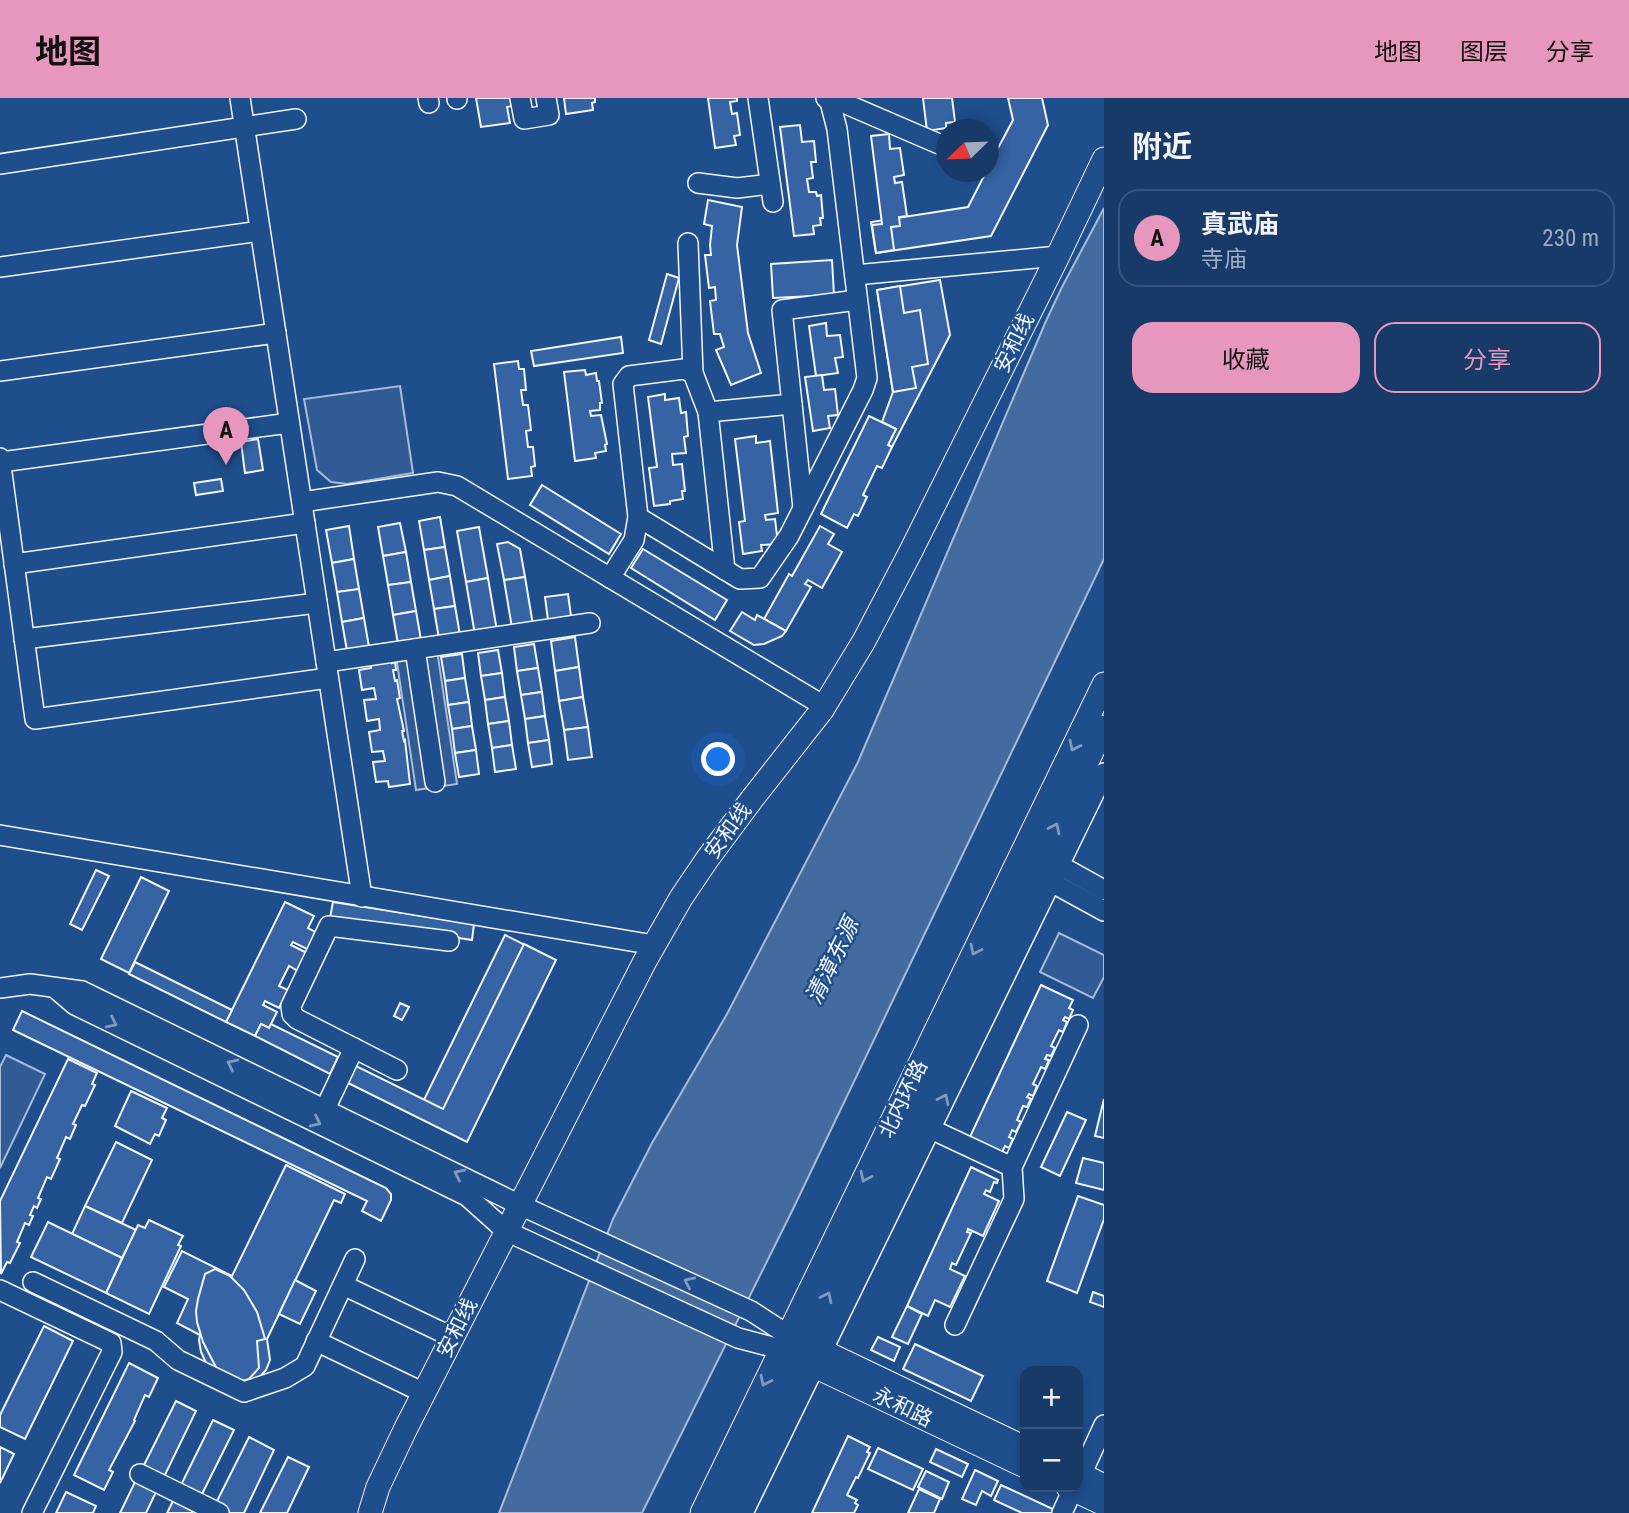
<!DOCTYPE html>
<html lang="zh">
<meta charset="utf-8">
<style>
:root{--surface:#173a69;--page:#20416f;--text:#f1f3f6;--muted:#9eadc0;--line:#36547d;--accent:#e797bd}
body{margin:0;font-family:"Roboto Condensed","Noto Sans SC",sans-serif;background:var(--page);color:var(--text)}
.controls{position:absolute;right:21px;bottom:21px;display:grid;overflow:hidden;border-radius:14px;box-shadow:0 4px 10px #0003}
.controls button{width:63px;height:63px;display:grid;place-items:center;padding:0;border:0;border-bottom:2px solid var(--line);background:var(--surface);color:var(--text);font:35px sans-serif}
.compass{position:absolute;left:936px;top:21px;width:63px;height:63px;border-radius:50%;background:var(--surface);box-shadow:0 4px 10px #0003;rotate:247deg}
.you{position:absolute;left:719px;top:662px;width:24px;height:24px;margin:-18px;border:5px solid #fff;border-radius:50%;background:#1a73e8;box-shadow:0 0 0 10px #1a73e833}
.badge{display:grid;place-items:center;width:46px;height:46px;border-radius:50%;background:var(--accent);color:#111;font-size:23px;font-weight:700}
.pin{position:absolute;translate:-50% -58px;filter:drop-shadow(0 2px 4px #0008)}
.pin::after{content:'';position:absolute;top:37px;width:24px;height:21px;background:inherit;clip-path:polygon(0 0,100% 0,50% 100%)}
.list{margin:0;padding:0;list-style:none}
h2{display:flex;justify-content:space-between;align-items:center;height:91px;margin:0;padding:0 28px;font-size:30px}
h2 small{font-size:23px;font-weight:400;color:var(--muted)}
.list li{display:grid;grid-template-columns:46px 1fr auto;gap:21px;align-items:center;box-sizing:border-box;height:98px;margin:0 14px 14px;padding:0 14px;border:2px solid var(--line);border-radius:21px}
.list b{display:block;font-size:26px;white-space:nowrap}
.list p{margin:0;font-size:23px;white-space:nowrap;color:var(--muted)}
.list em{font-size:23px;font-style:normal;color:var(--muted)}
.actions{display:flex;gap:14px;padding:21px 28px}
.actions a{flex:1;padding:16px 0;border:2px solid var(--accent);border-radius:21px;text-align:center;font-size:24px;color:var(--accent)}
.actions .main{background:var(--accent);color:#111}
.map{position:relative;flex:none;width:1104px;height:1415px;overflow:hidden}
header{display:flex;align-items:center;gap:42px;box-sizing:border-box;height:98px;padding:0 35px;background:var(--accent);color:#111}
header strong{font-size:33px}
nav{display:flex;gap:38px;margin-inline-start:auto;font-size:24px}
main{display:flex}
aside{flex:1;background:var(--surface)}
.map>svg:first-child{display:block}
.built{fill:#305b95;stroke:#a8bbd7;stroke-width:2}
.water{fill:#446ba0;stroke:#a8bbd7;stroke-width:2}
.building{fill:#3563a3;stroke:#f2f6ff;stroke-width:2}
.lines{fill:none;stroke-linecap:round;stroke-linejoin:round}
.minor-casing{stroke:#f2f6ff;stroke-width:22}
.major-casing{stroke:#f2f6ff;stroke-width:25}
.minor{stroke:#1f4e8c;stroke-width:19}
.major{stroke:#1f4e8c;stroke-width:23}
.oneway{stroke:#7e9ac0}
.labels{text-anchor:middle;stroke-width:5;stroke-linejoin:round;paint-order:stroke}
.street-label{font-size:21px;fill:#f2f6ff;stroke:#1f4e8c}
.water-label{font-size:23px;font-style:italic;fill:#f2f6ff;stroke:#1f4e8c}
</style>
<header>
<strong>地图</strong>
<nav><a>地图</a><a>图层</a><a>分享</a></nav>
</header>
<main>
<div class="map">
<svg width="1104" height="1415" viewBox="0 0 1104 1415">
<rect width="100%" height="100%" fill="#1f4e8c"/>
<!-- built -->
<g class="built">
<polygon points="400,288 413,375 347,386 331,384 317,372 304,301"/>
<polygon points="437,552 457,686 416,692 396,558"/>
<polygon points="1059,835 1104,857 1104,879 1093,900 1040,874"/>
<polygon points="6,957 45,976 0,1070 0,969"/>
</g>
<!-- water -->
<polygon class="water" points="1104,110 1104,461 793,1111 642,1415 499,1415 613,1121 652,1045 727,916 858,664 1046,223 1062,189"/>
<!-- building -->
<g class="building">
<polygon points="476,0 511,0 512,8 507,9 510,25 481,29"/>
<polygon points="564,0 595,0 595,4 592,5 593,12 566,16"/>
<polygon points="708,0 737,0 737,3 730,4 732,16 737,15 740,37 734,38 736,47 715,50"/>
<polygon points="923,0 952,0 955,24 946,25 946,30 927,33"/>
<polygon points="1008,0 1042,0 1048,27 991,138 876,155 871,124 968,109 986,74 988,74 988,69 1013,22"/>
<polygon points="800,27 802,44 814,43 816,64 811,64 813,80 807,81 809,94 816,94 817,98 821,97 823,120 820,120 821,127 813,128 814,136 794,138 780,29"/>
<polygon points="889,36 890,51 900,50 904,77 894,79 895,85 902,84 907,118 899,119 900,128 891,129 894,152 876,155 872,127 882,126 871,38"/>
<polygon points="708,102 742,109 737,147 748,235 761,275 731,287 716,252 724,249 720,236 714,236 710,203 716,202 715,189 709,190 705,157 711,157 710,147 712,128 704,126"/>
<polygon points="832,162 834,197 773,200 771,166"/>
<polygon points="667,176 679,180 661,246 649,242"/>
<polygon points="940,182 950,237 892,349 888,347 896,331 882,324 893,294 877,192"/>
<polygon points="900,188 904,215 920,212 928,266 912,269 916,290 893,294 877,192"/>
<polygon points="826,225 827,238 840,237 843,259 835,260 838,275 816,278 809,228"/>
<polygon points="621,239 623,255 534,268 531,253"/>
<polygon points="518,263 519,271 524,271 526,292 521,292 523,307 528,307 531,332 526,333 528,349 533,349 535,368 531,369 532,378 508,381 494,266"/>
<polygon points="585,272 586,277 596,275 597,283 599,283 602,305 600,305 600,312 590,313 591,318 601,317 607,346 605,347 606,353 595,355 596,360 575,363 564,274"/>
<polygon points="822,277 824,292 835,291 838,317 828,318 830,330 813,333 805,279"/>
<polygon points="665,296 665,302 679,300 681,315 686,314 688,338 684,339 686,355 672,356 673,367 682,366 685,393 682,393 683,401 670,403 670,406 654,408 649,370 657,369 648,299"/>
<polygon points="869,318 896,331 888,347 892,349 882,370 877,368 863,397 867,399 858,418 854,416 847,430 821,416"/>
<polygon points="756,338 756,345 770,343 778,415 765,417 766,422 775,421 778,446 761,447 762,453 743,456 739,424 745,423 735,341"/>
<polygon points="258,341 263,372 245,375 241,344"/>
<polygon points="221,381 223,393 196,397 194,385"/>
<polygon points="542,387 621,436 609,456 530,407"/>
<polygon points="440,419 445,449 424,452 419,423"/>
<polygon points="400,425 406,454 383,458 378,429"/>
<polygon points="349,428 354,461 332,465 326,432"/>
<polygon points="820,428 834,436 828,446 842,454 822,490 808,482 805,486 811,489 786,533 764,521 789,476 792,478"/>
<polygon points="479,429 488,480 466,484 457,433"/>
<polygon points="508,444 520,451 525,479 504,482 497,446"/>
<polygon points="445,449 450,478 429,482 424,452"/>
<polygon points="643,451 727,502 715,522 631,470"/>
<polygon points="406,454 411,484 388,487 383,458"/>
<polygon points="354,461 359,491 337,494 332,465"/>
<polygon points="450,478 455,508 434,511 429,482"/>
<polygon points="525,479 533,527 512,530 504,482"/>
<polygon points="488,480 497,533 475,537 466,484"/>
<polygon points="411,484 416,513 393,517 388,487"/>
<polygon points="359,491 364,520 342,524 337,494"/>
<polygon points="568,496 571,518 548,522 545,499"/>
<polygon points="455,508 460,537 439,541 434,511"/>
<polygon points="416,513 421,542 398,546 393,517"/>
<polygon points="742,514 755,522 757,517 786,533 782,538 764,546 754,547 730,533"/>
<polygon points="364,520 369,549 347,553 342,524"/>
<polygon points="575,539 579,569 555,573 551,543"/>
<polygon points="534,546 538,570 517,573 514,549"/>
<polygon points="498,552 502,575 481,578 478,555"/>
<polygon points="462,556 465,580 445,583 441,559"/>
<polygon points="392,563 392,565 395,564 396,572 393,572 395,583 397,582 400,600 397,601 404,633 402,633 404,643 405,642 410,686 389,689 388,683 376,684 373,664 385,663 383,653 372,654 369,634 380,632 379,621 367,623 364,602 376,601 374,590 362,592 359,572 371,570 371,566"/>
<polygon points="579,569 583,599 559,603 555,573"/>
<polygon points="538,570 542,594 521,597 517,573"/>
<polygon points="502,575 505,599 485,602 481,578"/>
<polygon points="465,580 469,604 448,607 445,583"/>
<polygon points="542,594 545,618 525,621 521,597"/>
<polygon points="505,599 509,623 488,626 485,602"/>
<polygon points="583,599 588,629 564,632 559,603"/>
<polygon points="469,604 472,628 452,631 448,607"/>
<polygon points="545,618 549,642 528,645 525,621"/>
<polygon points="509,623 512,647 492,650 488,626"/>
<polygon points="472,628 476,652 455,655 452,631"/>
<polygon points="588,629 592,659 568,662 564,632"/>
<polygon points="549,642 552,666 532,669 528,645"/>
<polygon points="512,647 516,671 495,674 492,650"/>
<polygon points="476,652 479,676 459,679 455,655"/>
<polygon points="96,772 109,778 82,832 70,826"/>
<polygon points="141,779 169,793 129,875 101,861"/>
<polygon points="285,804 314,818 308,830 317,835 309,852 293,844 291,847 307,855 298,873 289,868 279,888 288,892 279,910 265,903 263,907 277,914 269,930 261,926 255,938 226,924"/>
<polygon points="333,804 474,826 472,842 330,820"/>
<polygon points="505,837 531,850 528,856 540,862 528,886 516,880 511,890 524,896 512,919 500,913 495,923 507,930 493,959 480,953 475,963 488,969 474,997 462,991 457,1001 469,1007 460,1026 458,1025 452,1036 416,1018"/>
<polygon points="524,846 556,862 467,1044 346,984 354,967 443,1011"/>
<polygon points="135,864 232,912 226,924 129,876"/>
<polygon points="1041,887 1073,902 1069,910 1073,912 1069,921 1065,919 1063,922 1067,924 1063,934 1059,932 1051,948 1055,950 1051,958 1047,957 1045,961 1049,962 1045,971 1041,969 1033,986 1037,988 1033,998 1029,996 1027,999 1031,1001 1027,1009 1023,1008 1017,1022 1021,1024 1016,1034 1012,1032 1009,1039 1013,1041 1009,1050 1005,1048 1001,1056 969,1041"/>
<polygon points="400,905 409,909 402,922 394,918"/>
<polygon points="22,913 386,1090 391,1096 391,1102 381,1123 362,1113 367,1103 13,932"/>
<polygon points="261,926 269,930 271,926 338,959 330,976 255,938"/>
<polygon points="68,961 97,975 92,986 95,987 85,1008 82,1007 73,1026 76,1027 70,1041 66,1039 57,1060 60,1061 51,1081 47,1079 38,1100 41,1101 37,1110 34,1108 30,1117 33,1118 29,1127 25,1125 17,1144 20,1145 10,1165 7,1164 1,1176 0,1103"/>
<polygon points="131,993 167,1010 162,1020 166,1022 159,1038 155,1036 150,1046 115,1028"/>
<polygon points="1104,1001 1104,1040 1095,1038"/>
<polygon points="1067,1014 1086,1022 1060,1078 1041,1069"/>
<polygon points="116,1044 152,1062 122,1125 85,1108"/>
<polygon points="1083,1060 1104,1065 1104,1092 1076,1085"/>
<polygon points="286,1067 345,1096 341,1105 334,1102 267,1241 270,1262 266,1272 259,1280 246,1285 207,1267 201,1254 199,1242 200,1237 177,1225 188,1201 164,1189 182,1153 232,1178"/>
<polygon points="971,1069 998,1082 997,1085 994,1084 990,1094 986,1092 984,1096 999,1103 983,1138 968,1131 967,1134 971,1135 956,1167 952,1165 950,1171 965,1178 950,1209 935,1202 928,1218 907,1208"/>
<polygon points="1078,1098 1104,1107 1104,1121 1077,1195 1047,1183"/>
<polygon points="85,1108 136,1132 122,1160 72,1136"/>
<polygon points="149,1122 183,1138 178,1147 181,1148 149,1216 106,1195 138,1127 145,1130"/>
<polygon points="48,1124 122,1160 106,1195 31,1159"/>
<polygon points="215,1171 230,1178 244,1192 257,1214 263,1234 265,1241 257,1243 259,1270 249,1281 240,1284 219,1275 203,1244 197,1224 196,1213 198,1201 205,1176"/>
<polygon points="295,1182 316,1193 300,1226 279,1216"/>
<polygon points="1093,1194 1104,1198 1104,1209 1090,1204"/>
<polygon points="907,1208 922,1216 908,1246 892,1239"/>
<polygon points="44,1228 73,1243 25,1341 0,1329 0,1317"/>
<polygon points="878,1239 900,1249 894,1263 871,1252"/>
<polygon points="915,1246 983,1278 971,1303 903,1271"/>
<polygon points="129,1265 158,1280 149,1299 145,1297 134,1322 135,1323 109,1372 113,1374 104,1392 74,1377"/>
<polygon points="176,1303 196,1313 162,1383 141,1373"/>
<polygon points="213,1322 234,1332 199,1402 179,1391"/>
<polygon points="848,1338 870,1349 867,1354 870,1355 858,1380 856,1379 847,1397 857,1402 855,1405 858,1407 854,1415 812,1415"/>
<polygon points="249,1339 274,1352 244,1415 226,1415 214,1409"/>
<polygon points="0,1349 14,1356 0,1385"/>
<polygon points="878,1350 923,1371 913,1392 868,1371"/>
<polygon points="936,1351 968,1366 962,1379 930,1364"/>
<polygon points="288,1359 309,1369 287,1415 260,1415"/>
<polygon points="975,1372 998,1383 991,1398 982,1393 976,1407 962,1401"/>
<polygon points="926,1373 949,1384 942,1401 918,1389"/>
<polygon points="135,1384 156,1394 146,1415 120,1415"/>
<polygon points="1001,1387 1057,1413 1056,1415 1022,1415 994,1402"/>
<polygon points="919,1391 940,1401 934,1415 908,1415"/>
<polygon points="66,1394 96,1408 93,1415 56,1415"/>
<polygon points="173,1403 193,1413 192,1415 167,1415"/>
</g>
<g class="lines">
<!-- minor casing -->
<g class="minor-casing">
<g id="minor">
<polyline points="240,0 362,799"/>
<polyline points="428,0 429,5"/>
<polyline points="457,0 457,1"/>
<polyline points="520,0 524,21 549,17 546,0"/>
<polyline points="758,0 773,104"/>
<polyline points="826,0 839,3 946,49"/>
<polyline points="0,66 296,21"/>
<polyline points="698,85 737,90 770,86"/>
<polyline points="688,145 693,275"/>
<polyline points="0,169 260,133"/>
<polyline points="855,177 1058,158"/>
<polyline points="0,273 276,235"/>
<polyline points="792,306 803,410"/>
<polyline points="0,360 35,621 328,580"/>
<polyline points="1,364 289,325"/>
<polyline points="302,404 438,384 457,388 824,608"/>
<polyline points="638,419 740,481 760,480 789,438 863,292 867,280 837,31 829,0"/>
<polyline points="14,466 305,425"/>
<polyline points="725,472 708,314 792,306 782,212 857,202"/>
<polyline points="610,480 634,442 638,419 623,286 629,278 684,271 693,275 708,314"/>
<polyline points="24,541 317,505"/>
<polyline points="415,551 435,684"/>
<polyline points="326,564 590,525"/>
<polyline points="0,737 654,847"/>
<polyline points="1050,762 1104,792"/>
<polyline points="1040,778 1104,813"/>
<polyline points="0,890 30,886 82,893 520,1107 751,1213 788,1237"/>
<polyline points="55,890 75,907 467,1098 506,1133 738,1240 780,1251"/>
<polyline points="397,972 297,921 292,916 291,908 329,828 449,843"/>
<polyline points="325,1011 354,950"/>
<polyline points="918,1025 1012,1069"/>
<polyline points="33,1184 156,1243 178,1262 244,1294 285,1280 305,1268 355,1161"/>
<polyline points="343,1187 452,1239"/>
<polyline points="0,1192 111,1245 112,1254 32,1415"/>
<polyline points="955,1227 1014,1101 1012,1069 1078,927"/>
<polyline points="316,1243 424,1295"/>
<polyline points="140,1376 219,1415"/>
<polyline points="1081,1377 1104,1327"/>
<polyline points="743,1415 1104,675"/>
<polyline points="1062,1415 1073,1391"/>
</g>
</g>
<!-- major casing -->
<g class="major-casing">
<g id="major">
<polyline points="791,1238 1025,1350"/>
<polyline points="783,1253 1025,1368"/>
<polyline points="1078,1375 1104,1388"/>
<polyline points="1068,1389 1104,1406"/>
<polyline points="370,1415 378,1389 406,1330 645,863 681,800 708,760 752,701 822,612 864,543 911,453 1056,162 1104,61"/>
<polyline points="702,1415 1104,586"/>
<polyline points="722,1415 1104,629"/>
</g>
</g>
<!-- minor -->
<use href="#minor" class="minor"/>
<!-- major -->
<use href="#major" class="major"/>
</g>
<!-- one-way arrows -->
<defs><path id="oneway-chevron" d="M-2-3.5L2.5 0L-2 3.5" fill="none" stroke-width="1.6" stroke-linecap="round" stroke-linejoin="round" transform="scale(1.75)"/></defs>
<g class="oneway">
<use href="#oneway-chevron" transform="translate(1074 648) rotate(116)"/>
<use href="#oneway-chevron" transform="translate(1055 730) rotate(-64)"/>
<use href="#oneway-chevron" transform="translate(975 852) rotate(116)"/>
<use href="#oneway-chevron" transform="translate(112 925) rotate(26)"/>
<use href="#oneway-chevron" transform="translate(232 966) rotate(-154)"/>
<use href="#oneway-chevron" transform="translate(944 1001) rotate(-64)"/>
<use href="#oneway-chevron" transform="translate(316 1024) rotate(26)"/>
<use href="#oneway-chevron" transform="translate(459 1076) rotate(-154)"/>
<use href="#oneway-chevron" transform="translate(865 1079) rotate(116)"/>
<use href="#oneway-chevron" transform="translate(689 1184) rotate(-155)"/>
<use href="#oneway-chevron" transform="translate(827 1199) rotate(-64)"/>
<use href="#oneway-chevron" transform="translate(765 1283) rotate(116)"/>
</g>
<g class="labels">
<!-- street labels -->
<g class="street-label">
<text transform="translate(1014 245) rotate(-64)" y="7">安和线</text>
<text transform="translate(728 733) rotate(-54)" y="7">安和线</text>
<text transform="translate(903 1001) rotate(-64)" y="7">北内环路</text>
<text transform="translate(457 1230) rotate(-63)" y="7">安和线</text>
<text transform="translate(903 1309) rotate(26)" y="7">永和路</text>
</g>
<!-- water labels -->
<g class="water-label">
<text transform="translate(832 863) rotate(-64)" y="8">清漳东源</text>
</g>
</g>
</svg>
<div class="controls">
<button>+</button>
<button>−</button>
</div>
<svg class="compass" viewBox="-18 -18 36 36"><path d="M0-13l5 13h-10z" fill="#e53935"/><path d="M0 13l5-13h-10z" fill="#9eadc0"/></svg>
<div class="you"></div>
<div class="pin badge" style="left:226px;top:367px">A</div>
</div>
<aside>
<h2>附近<small></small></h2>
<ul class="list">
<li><span class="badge">A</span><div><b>真武庙</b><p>寺庙</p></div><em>230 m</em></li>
</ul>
<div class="actions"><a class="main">收藏</a><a>分享</a></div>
</aside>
</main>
